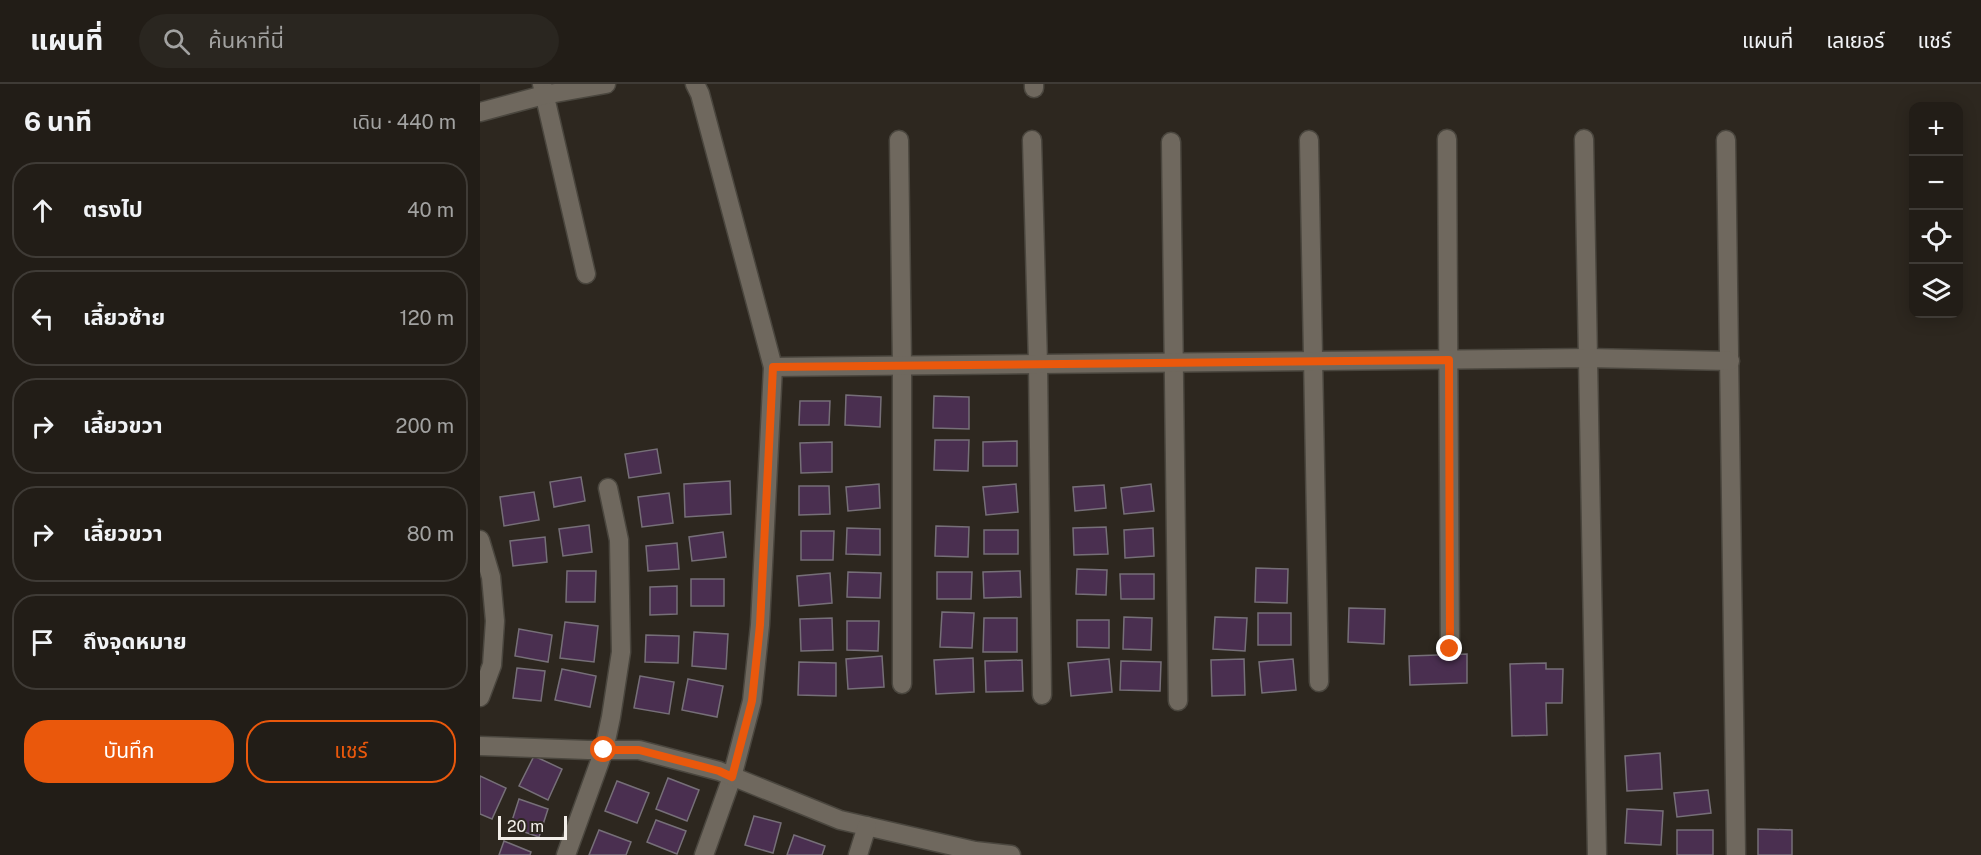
<!DOCTYPE html>
<html lang="th">
<meta charset="utf-8">
<style>
:root{--surface:#221d17;--page:#2a2620;--text:#f1f3f6;--muted:#a2a2a1;--line:#3f3b36;--accent:#ea580c}
body{margin:0;font-family:"Public Sans","Noto Sans Thai",sans-serif;background:var(--page);color:var(--text)}
.controls{position:absolute;right:18px;top:18px;display:grid;overflow:hidden;border-radius:12px;box-shadow:0 3px 15px #0003}
.controls button{width:54px;height:54px;display:grid;place-items:center;padding:0;border:0;border-bottom:2px solid var(--line);background:var(--surface);color:var(--text);font:30px sans-serif}
.scale{position:absolute;left:18px;bottom:15px;width:69px;box-sizing:border-box;padding-left:6px;border:3px solid #f3efea;border-top:0;font-size:16px;line-height:21px;white-space:nowrap;color:#f3efea;-webkit-text-stroke:4px #2d271f;paint-order:stroke}
.stop{position:absolute;width:18px;height:18px;margin:-14px;border:4px solid #ea580c;border-radius:50%;background:#fff}
.stop.end{background:#ea580c;border-color:#fff;box-shadow:0 2px 6px #0008}
.list{margin:0;padding:0;list-style:none}
h2{display:flex;justify-content:space-between;align-items:center;height:78px;margin:0;padding:0 24px;font-size:26px}
h2 small{font-size:20px;font-weight:400;color:var(--muted)}
.list li{display:grid;grid-template-columns:39px 1fr auto;gap:18px;align-items:center;box-sizing:border-box;height:96px;margin:0 12px 12px;padding:0 12px;border:2px solid var(--line);border-radius:24px}
.list b{display:block;font-size:22px;white-space:nowrap}
.list em{font-size:20px;font-style:normal;color:var(--muted)}
.actions{display:flex;gap:12px;padding:18px 24px}
.actions a{flex:1;padding:14px 0;border:2px solid var(--accent);border-radius:24px;text-align:center;font-size:21px;color:var(--accent)}
.actions .main{background:var(--accent);color:#fff}
.icon{flex:none;width:33px;height:33px;fill:none;stroke:currentColor;stroke-width:2;stroke-linecap:round;stroke-linejoin:round}
.map{position:relative;flex:none;width:1501px;height:771px;overflow:hidden}
header{display:flex;align-items:center;gap:36px;box-sizing:border-box;height:84px;padding:0 30px;background:var(--surface);border-bottom:2px solid var(--line)}
header strong{font-size:28px}
nav{display:flex;gap:33px;margin-inline-start:auto;font-size:21px}
.search{width:420px;height:54px;background:var(--page);display:flex;align-items:center;gap:15px;box-sizing:border-box;padding:0 21px;border-radius:33px;color:var(--muted);font-size:22px}
main{display:flex}
aside{flex:1;background:var(--surface)}
.map>svg:first-child{display:block}
.building{fill:#4a2f50;stroke:#766f78;stroke-width:1.5}
.lines{fill:none;stroke-linecap:round;stroke-linejoin:round}
.minor-casing{stroke:#4a463e;stroke-width:21}
.minor{stroke:#6f685e;stroke-width:18}
.route{stroke:#ea580c;stroke-width:8}
</style>
<header>
<strong>แผนที่</strong>
<div class="search"><svg class="icon" aria-label="search" viewBox="0 0 24 24"><circle cx="10" cy="10" r="6"/><path d="M15 15l6 6"/></svg>ค้นหาที่นี่</div>
<nav><a>แผนที่</a><a>เลเยอร์</a><a>แชร์</a></nav>
</header>
<main>
<aside>
<h2>6 นาที<small>เดิน · 440 m</small></h2>
<ul class="list">
<li><svg class="icon" aria-label="ahead" viewBox="0 0 24 24"><path d="M12 20V5M6 11l6-6 6 6"/></svg><div><b>ตรงไป</b></div><em>40 m</em></li>
<li><svg class="icon" aria-label="left" viewBox="0 0 24 24"><path d="M17 20v-9H6M10 6l-5 5 5 5"/></svg><div><b>เลี้ยวซ้าย</b></div><em>120 m</em></li>
<li><svg class="icon" aria-label="right" viewBox="0 0 24 24"><path d="M7 20v-9h11M14 6l5 5-5 5"/></svg><div><b>เลี้ยวขวา</b></div><em>200 m</em></li>
<li><svg class="icon" aria-label="right" viewBox="0 0 24 24"><path d="M7 20v-9h11M14 6l5 5-5 5"/></svg><div><b>เลี้ยวขวา</b></div><em>80 m</em></li>
<li><svg class="icon" aria-label="arrive" viewBox="0 0 24 24"><path d="M6 21V4h12l-3 4 3 4H6"/></svg><div><b>ถึงจุดหมาย</b></div></li>
</ul>
<div class="actions"><a class="main">บันทึก</a><a>แชร์</a></div>
</aside>
<div class="map">
<svg width="1501" height="771" viewBox="0 0 1501 771">
<rect width="100%" height="100%" fill="#2d271f"/>
<!-- building -->
<g class="building">
<polygon points="366,311 401,313 400,343 365,341"/>
<polygon points="454,312 489,313 489,345 453,344"/>
<polygon points="320,317 350,317 349,341 319,341"/>
<polygon points="455,356 489,356 488,387 454,386"/>
<polygon points="537,357 537,382 503,382 503,358"/>
<polygon points="352,358 352,388 321,389 320,359"/>
<polygon points="177,365 181,389 149,394 145,370"/>
<polygon points="101,393 105,417 74,423 70,398"/>
<polygon points="250,397 251,430 205,433 204,400"/>
<polygon points="399,400 400,424 368,427 366,403"/>
<polygon points="536,400 538,428 506,431 503,403"/>
<polygon points="671,400 674,427 644,430 641,404"/>
<polygon points="624,401 626,424 595,427 593,403"/>
<polygon points="319,402 349,402 350,430 319,431"/>
<polygon points="54,408 59,436 24,442 20,413"/>
<polygon points="189,409 193,439 162,443 158,413"/>
<polygon points="109,441 112,468 83,472 79,445"/>
<polygon points="456,442 489,443 488,473 455,472"/>
<polygon points="626,443 628,470 594,471 593,444"/>
<polygon points="367,444 400,445 400,471 366,470"/>
<polygon points="673,444 674,472 645,474 644,446"/>
<rect x="504" y="446" width="34" height="24"/>
<polygon points="321,447 354,447 353,476 321,476"/>
<polygon points="243,448 246,473 212,477 209,453"/>
<polygon points="65,453 67,478 33,482 30,457"/>
<polygon points="197,459 199,485 168,487 166,462"/>
<polygon points="776,484 808,485 807,519 775,518"/>
<polygon points="597,485 627,486 626,511 596,510"/>
<polygon points="87,487 116,487 115,518 86,518"/>
<polygon points="540,487 541,513 504,514 503,488"/>
<polygon points="368,488 401,489 400,514 367,513"/>
<polygon points="457,488 492,488 491,515 457,515"/>
<polygon points="350,489 352,519 319,522 317,492"/>
<polygon points="640,490 674,490 674,515 641,515"/>
<rect x="211" y="495" width="33" height="27"/>
<polygon points="197,502 197,530 170,531 170,503"/>
<polygon points="869,524 905,525 904,560 868,558"/>
<polygon points="462,528 494,529 492,564 460,563"/>
<rect x="778" y="529" width="33" height="32"/>
<polygon points="644,533 672,534 671,566 643,565"/>
<polygon points="735,533 767,534 765,567 733,565"/>
<polygon points="352,534 353,566 321,567 320,535"/>
<polygon points="504,534 537,534 537,568 503,568"/>
<polygon points="597,536 629,536 629,564 597,563"/>
<polygon points="367,537 399,537 398,567 367,566"/>
<polygon points="85,538 118,542 114,578 80,574"/>
<polygon points="39,545 72,551 68,578 35,572"/>
<polygon points="214,548 248,550 246,585 212,582"/>
<polygon points="166,551 199,552 198,579 165,578"/>
<polygon points="987,570 987,599 930,601 929,572"/>
<polygon points="402,572 404,603 368,605 366,575"/>
<polygon points="493,574 494,608 456,610 454,576"/>
<polygon points="629,575 632,608 591,612 588,579"/>
<polygon points="764,575 765,611 732,612 731,576"/>
<polygon points="813,575 816,606 782,609 779,578"/>
<polygon points="542,576 543,607 506,608 505,577"/>
<polygon points="641,577 681,578 680,607 640,606"/>
<polygon points="319,578 356,579 356,612 318,611"/>
<polygon points="1066,579 1066,585 1083,585 1082,619 1066,619 1067,651 1032,652 1030,580"/>
<polygon points="37,584 65,587 61,617 33,614"/>
<polygon points="82,585 116,592 110,623 75,616"/>
<polygon points="160,592 194,598 189,630 154,624"/>
<polygon points="208,595 243,602 237,633 202,626"/>
<polygon points="1180,669 1182,705 1147,707 1145,672"/>
<polygon points="54,672 82,685 68,716 39,702"/>
<polygon points="0,692 26,704 12,735 0,730"/>
<polygon points="188,694 219,706 207,737 176,725"/>
<polygon points="137,697 169,709 157,739 125,727"/>
<polygon points="1228,706 1231,729 1197,733 1194,709"/>
<polygon points="39,715 68,725 59,753 30,743"/>
<polygon points="1147,725 1183,727 1181,761 1145,759"/>
<polygon points="274,732 301,739 293,769 265,761"/>
<polygon points="176,736 206,747 197,770 167,758"/>
<polygon points="1278,745 1312,746 1312,771 1278,771"/>
<polygon points="119,746 151,758 146,771 109,771"/>
<rect x="1197" y="746" width="36" height="25"/>
<polygon points="314,751 345,762 342,771 307,771"/>
<polygon points="24,757 51,768 50,771 19,771"/>
</g>
<g class="lines">
<!-- minor casing -->
<g class="minor-casing">
<g id="minor">
<polyline points="62,0 106,190"/>
<polyline points="215,0 220,10 293,283 280,541 272,617 252,693 224,771"/>
<polyline points="554,0 554,4"/>
<polyline points="0,28 64,11 126,0"/>
<polyline points="967,55 970,565"/>
<polyline points="1104,55 1117,771"/>
<polyline points="419,56 422,282 422,600"/>
<polyline points="552,56 558,280 562,611"/>
<polyline points="829,56 839,598"/>
<polyline points="1246,56 1256,771"/>
<polyline points="691,58 698,617"/>
<polyline points="293,283 1108,274 1250,277"/>
<polyline points="0,456 11,493 15,537 12,581 0,613"/>
<polyline points="0,662 108,666 159,666 239,687 360,736 495,767 531,771"/>
<polyline points="86,771 124,666 131,633 141,568 139,456 128,404"/>
<polyline points="378,771 387,742"/>
</g>
</g>
<!-- minor -->
<use href="#minor" class="minor"/>
</g>
<g class="lines">
<!-- route -->
<polyline class="route" points="124,666 159,666 239,687 252,693 272,617 280,541 293,283 969,276 970,565"/>
</g>
</svg>
<div class="controls">
<button>+</button>
<button>−</button>
<button><svg class="icon" aria-label="locate" viewBox="0 0 24 24"><circle cx="12" cy="12" r="6"/><path d="M12 2v4M12 18v4M2 12h4M18 12h4"/></svg></button>
<button><svg class="icon" aria-label="layers" viewBox="0 0 24 24"><path d="M12 4l9 5-9 5-9-5zM3 14l9 5 9-5"/></svg></button>
</div>
<div class="scale">20 m</div>
<div class="stop" style="left:124px;top:666px"></div>
<div class="stop end" style="left:970px;top:565px"></div>
</div>
</main>
